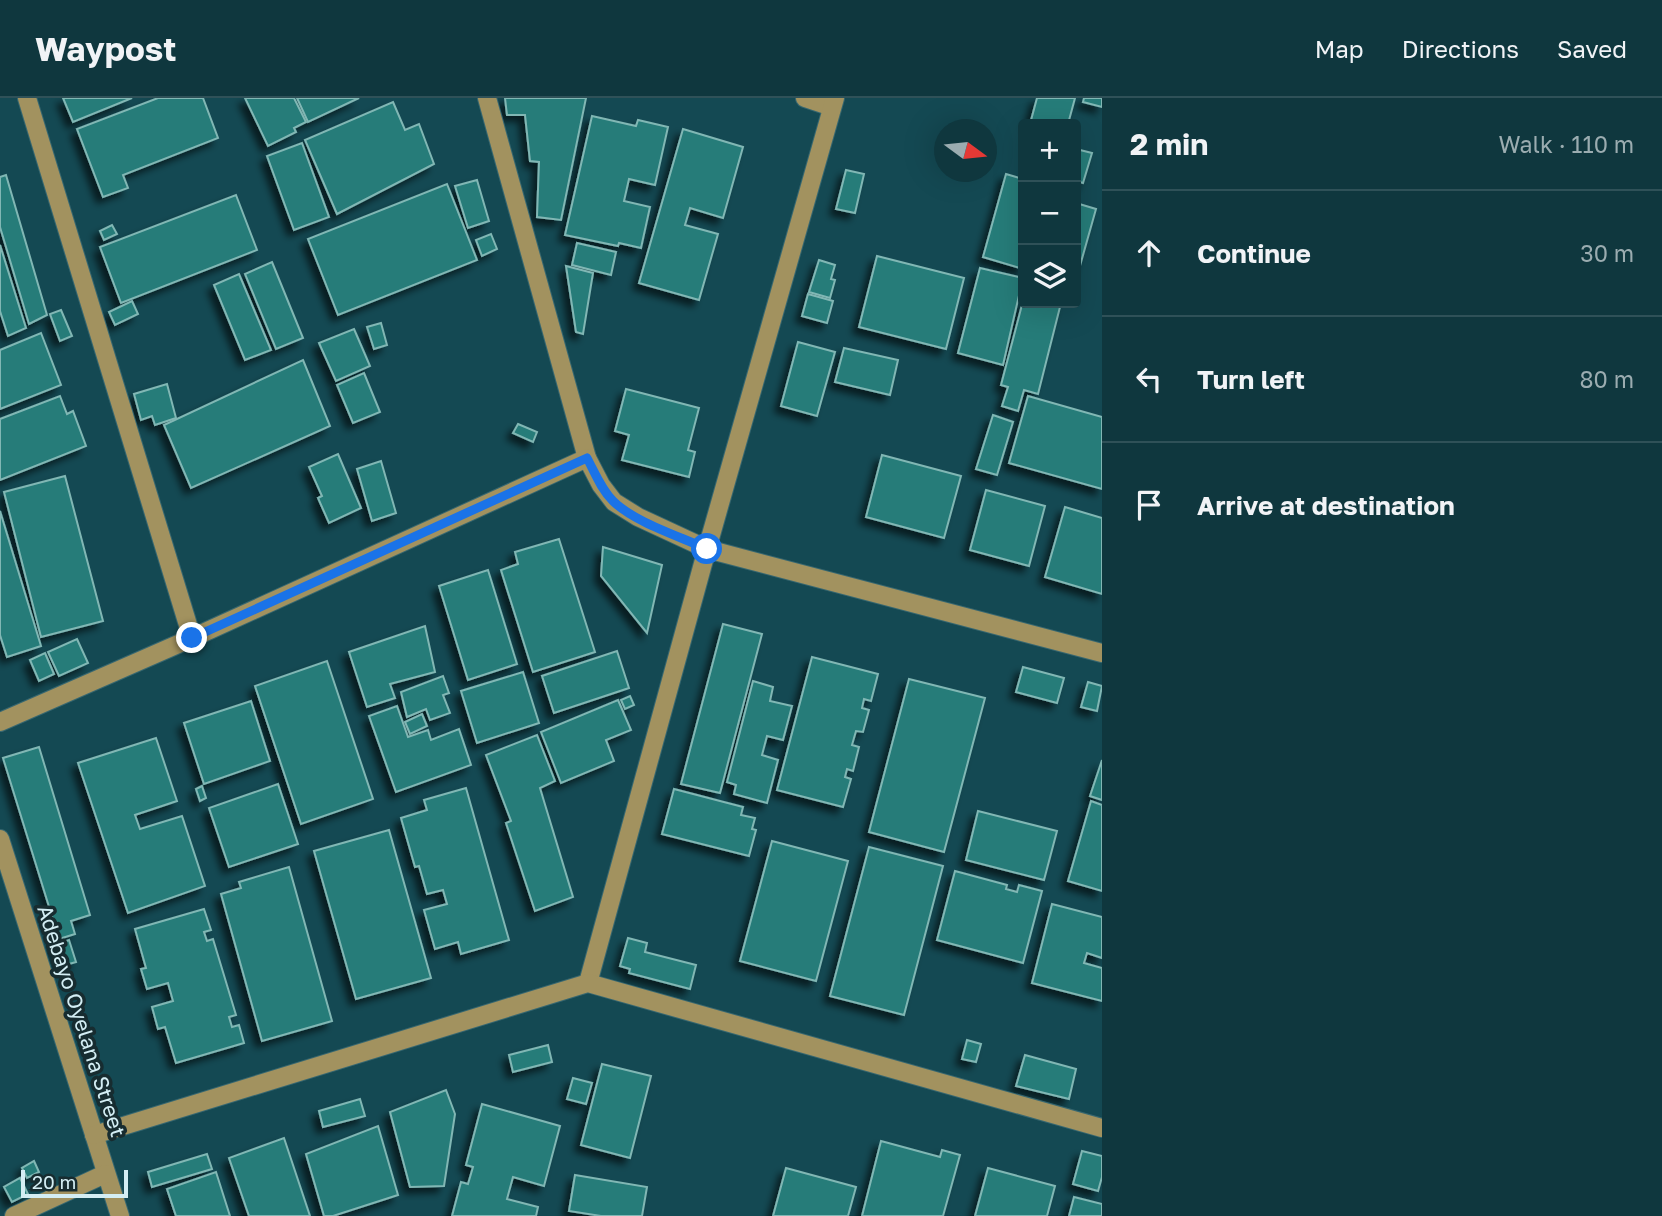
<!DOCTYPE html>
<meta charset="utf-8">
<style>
:root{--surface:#0f373e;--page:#1d4249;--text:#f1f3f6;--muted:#9bacb0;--line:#2f5158}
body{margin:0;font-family:"Golos Text",sans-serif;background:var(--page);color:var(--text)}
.controls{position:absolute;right:21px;top:21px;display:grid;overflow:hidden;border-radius:7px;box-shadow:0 7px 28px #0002}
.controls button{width:63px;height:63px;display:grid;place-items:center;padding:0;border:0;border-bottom:2px solid var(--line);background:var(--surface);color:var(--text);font:35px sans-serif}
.compass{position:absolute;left:934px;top:21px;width:63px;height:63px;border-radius:50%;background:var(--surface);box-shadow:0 7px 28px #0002;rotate:105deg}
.scale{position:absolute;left:21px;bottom:18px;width:107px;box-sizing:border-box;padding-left:7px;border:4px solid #d4eef4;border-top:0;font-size:19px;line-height:24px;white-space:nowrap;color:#d4eef4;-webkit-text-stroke:5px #172c30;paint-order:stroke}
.stop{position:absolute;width:21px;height:21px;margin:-16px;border:5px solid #1a73e8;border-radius:50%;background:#fff}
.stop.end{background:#1a73e8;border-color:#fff;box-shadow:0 2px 7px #0008}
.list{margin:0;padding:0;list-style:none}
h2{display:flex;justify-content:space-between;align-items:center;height:91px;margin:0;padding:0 28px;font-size:30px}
h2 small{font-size:23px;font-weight:400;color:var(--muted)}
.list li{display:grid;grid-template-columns:46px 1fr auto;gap:21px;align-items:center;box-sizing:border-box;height:126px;padding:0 28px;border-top:2px solid var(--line)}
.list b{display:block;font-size:26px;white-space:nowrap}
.list em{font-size:23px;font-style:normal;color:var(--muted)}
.icon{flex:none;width:38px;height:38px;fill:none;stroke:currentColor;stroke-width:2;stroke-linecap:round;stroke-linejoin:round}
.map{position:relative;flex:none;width:1102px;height:1118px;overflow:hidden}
header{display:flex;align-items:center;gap:42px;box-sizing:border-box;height:98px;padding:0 35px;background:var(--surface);border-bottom:2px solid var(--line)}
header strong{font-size:33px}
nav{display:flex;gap:38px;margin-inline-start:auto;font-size:24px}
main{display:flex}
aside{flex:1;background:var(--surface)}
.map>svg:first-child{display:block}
.building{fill:#257b79;stroke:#81b7b4;stroke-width:2;filter:url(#shadow)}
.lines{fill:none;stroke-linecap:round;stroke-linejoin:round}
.minor-casing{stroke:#376770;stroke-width:20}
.minor{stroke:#a2925f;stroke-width:18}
.route{stroke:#1a73e8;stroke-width:9}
.labels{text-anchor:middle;stroke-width:7;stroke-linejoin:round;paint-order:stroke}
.street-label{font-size:21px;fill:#d4eef4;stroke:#172c30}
</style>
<header>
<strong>Waypost</strong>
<nav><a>Map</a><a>Directions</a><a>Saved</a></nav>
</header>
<main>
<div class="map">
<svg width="1102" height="1118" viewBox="0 0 1102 1118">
<defs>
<filter id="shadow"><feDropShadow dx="-6" dy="6" stdDeviation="3.5" flood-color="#0009"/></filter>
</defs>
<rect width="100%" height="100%" fill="#144953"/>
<!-- building -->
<g class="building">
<polygon points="63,0 132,0 73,24"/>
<polygon points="158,0 203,0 218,40 123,77 128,90 103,99 77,31"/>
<polygon points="245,0 294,0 306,24 294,30 296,34 268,48"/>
<polygon points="297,0 359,0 308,24"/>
<polygon points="505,0 586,0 561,122 537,119 539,64 530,63 525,17 507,17"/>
<polygon points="1037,0 1075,0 1068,26 1030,26"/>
<polygon points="1084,0 1102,0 1102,9 1083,4"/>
<polygon points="393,4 405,32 419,26 434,66 337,116 305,42"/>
<polygon points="592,18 636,28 638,22 668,29 655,87 629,81 624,103 650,109 641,150 619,145 618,148 565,137"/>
<polygon points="683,31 743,49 723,120 690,110 685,127 718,136 699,202 639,185"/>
<polygon points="302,45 329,119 294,132 267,58"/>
<polygon points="1076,51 1092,55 1083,85 1076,83"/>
<polygon points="846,72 864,76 855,115 836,111"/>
<polygon points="1006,76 1023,81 1023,171 983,159"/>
<polygon points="6,77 47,217 29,226 0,129 0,79"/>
<polygon points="477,82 489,123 468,130 455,88"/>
<polygon points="447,86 477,162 338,217 308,141"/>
<polygon points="236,97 257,152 121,205 100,149"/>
<polygon points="1076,105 1096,111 1076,182"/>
<polygon points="112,127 117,136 104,142 100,133"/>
<polygon points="491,136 497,151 482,158 476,142"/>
<polygon points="577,145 616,154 611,177 572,167"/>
<polygon points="0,147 26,230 8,238 0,213"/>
<polygon points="877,158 964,180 946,251 859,229"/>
<polygon points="819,162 835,167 831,181 835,182 830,200 809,194"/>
<polygon points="272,164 303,240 276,251 245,176"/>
<polygon points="566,168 593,175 583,236 576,234"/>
<polygon points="980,170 1023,180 1003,267 958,255"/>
<polygon points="239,176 271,252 245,262 214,187"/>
<polygon points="808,196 833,203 827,225 802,218"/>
<polygon points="132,203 138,216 115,227 109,214"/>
<polygon points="1023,203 1023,205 1061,205 1038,296 1024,292 1018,313 1002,308 1008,289 1001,287"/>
<polygon points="61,212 72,238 60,243 50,216"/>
<polygon points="381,225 387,247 374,251 367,229"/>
<polygon points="354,231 370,268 336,283 319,245"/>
<polygon points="41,235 61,287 0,311 0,252"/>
<polygon points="798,244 835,254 817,318 781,308"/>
<polygon points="844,250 898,262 890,297 835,284"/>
<polygon points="303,262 330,328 191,390 164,327"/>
<polygon points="364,275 380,314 353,325 337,287"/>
<polygon points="167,286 176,320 155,327 152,318 141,322 134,296"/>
<polygon points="626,291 699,310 688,352 695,354 689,379 622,362 629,337 615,333"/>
<polygon points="60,298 67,316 73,313 86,348 0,382 0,321"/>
<polygon points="1028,298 1102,319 1102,391 1009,365"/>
<polygon points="993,317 1013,324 997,377 976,371"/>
<polygon points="518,326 537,334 533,344 513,335"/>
<polygon points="338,356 361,410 329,425 318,400 322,398 309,369"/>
<polygon points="882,357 961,378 944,440 866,419"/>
<polygon points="381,363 396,415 372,423 357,371"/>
<polygon points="65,378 103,523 41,539 4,394"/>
<polygon points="986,392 1045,408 1029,468 970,452"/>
<polygon points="1065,409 1102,420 1102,496 1045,479"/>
<polygon points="0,413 41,548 7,559 0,537"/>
<polygon points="559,441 595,554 533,574 501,472 518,466 515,454"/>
<polygon points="603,449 662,467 647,535 601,478"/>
<polygon points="488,472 517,566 468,582 439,488"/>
<polygon points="723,526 762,536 720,695 681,686"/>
<polygon points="425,528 435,574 390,586 395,600 367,609 349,554"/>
<polygon points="77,541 88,565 59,578 48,554"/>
<polygon points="617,553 629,590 554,615 542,578"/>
<polygon points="45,555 54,576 39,583 30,562"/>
<polygon points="812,559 878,576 871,603 864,601 862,610 869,612 863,634 856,633 852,647 859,649 853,673 847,671 845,679 851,681 843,709 777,692"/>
<polygon points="327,563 373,701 301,726 255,588"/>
<polygon points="1023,569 1064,580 1057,605 1016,594"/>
<polygon points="523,574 539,625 477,645 461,593"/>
<polygon points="443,578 449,595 443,597 450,615 430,622 426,611 407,619 401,594"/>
<polygon points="909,581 985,600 944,754 869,734"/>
<polygon points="753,583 773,589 770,603 792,608 783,642 767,638 762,657 778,662 767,705 734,696 736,687 727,684"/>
<polygon points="1088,584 1102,588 1097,613 1081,609"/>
<polygon points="630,598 634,607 625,611 621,602"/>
<polygon points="618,602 631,632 606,642 614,663 561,685 541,634"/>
<polygon points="251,603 270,663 204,686 184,625"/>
<polygon points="397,608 408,639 428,632 431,642 459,631 471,667 396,694 369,618"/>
<polygon points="422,616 427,628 410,636 405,624"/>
<polygon points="537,637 555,683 540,690 573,799 535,813 506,725 511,723 486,657"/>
<polygon points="156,640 177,703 135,717 140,731 182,718 205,788 128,815 78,665"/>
<polygon points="39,649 90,817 71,823 75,836 59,841 3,660"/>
<polygon points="1102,662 1102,702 1090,698"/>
<polygon points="278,686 298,746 229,769 209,710"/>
<polygon points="202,688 206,700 200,703 196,691"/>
<polygon points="466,690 509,842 461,856 458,844 435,851 424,812 447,806 443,792 427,796 419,768 415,769 401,720 427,712 424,702"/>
<polygon points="674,691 743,709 741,717 755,720 752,731 756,732 749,758 662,736"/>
<polygon points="1091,703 1102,707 1102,793 1068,783"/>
<polygon points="978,713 1057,733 1044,782 966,762"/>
<polygon points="389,732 431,880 356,901 314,753"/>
<polygon points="772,743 848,763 816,883 740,863"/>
<polygon points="869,749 943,768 904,917 830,898"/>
<polygon points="289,769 332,923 262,943 221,796 241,790 239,784"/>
<polygon points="955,773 1007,787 1006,791 1017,794 1019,787 1042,793 1023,865 937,842"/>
<polygon points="1052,806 1102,819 1102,860 1087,855 1084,865 1102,870 1102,903 1032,885"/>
<polygon points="204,811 211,832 204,834 207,843 213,841 236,917 229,919 232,929 239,927 244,945 176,965 165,929 158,931 152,909 173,903 168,885 147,891 141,871 146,870 135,831"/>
<polygon points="628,840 647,845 645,854 696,867 690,891 629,875 630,871 620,868"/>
<polygon points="69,842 76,864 62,868 55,847"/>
<polygon points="967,942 981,946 976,964 962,961"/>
<polygon points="548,947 552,964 513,974 509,957"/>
<polygon points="1025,957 1076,971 1069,1001 1016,988"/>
<polygon points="602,966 651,978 630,1060 581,1047"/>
<polygon points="573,980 592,985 586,1006 567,1001"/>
<polygon points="446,992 455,1016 444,1088 410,1089 390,1014"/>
<polygon points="360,1001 365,1018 323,1029 319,1013"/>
<polygon points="482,1006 560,1028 544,1088 513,1079 507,1101 538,1109 536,1118 452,1118 461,1084 468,1086 473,1069 466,1067"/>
<polygon points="378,1028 398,1097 333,1118 324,1118 306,1056"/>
<polygon points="284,1040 310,1118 249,1118 229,1060"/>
<polygon points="881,1043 940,1059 942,1052 960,1057 943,1118 862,1118"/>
<polygon points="1082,1053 1102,1058 1102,1079 1098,1093 1073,1086"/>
<polygon points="207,1056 212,1071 152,1089 148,1074"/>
<polygon points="34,1063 39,1074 27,1080 22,1070"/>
<polygon points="786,1070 856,1089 848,1118 773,1118"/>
<polygon points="988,1070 1055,1088 1047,1118 975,1118"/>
<polygon points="216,1074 230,1118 176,1118 167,1091"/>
<polygon points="575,1077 647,1089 642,1118 601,1118 569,1113"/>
<polygon points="20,1080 28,1096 12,1104 4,1089"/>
<polygon points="1074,1099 1102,1106 1102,1118 1069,1118"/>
</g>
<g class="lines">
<!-- minor casing -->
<g class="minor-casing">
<g id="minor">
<polyline points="27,0 192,540"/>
<polyline points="487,0 587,360 601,387 614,404 638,419 707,451 1102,555"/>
<polyline points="805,0 832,9"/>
<polyline points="0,624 192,540 587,360"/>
<polyline points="0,741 120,1118"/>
<polyline points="588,885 707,451 835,0"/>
<polyline points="94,1037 588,885 1102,1030"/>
<polyline points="14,1118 105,1076"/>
</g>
</g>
<!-- minor -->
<use href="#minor" class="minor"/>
</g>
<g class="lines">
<!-- route -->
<path class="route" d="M192 540 587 360C595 375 601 391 613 403 634 424 679 438 707 451"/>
</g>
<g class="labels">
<!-- street labels -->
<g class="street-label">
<text transform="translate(81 923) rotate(72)" y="7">Adebayo Oyelana Street</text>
</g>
</g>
</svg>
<div class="controls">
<button>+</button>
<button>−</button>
<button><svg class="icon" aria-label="layers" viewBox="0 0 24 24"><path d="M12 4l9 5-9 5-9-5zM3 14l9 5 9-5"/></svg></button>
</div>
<svg class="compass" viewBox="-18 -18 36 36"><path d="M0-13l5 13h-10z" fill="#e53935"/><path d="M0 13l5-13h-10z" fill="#9bacb0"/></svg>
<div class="scale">20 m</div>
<div class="stop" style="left:707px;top:451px"></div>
<div class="stop end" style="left:192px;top:540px"></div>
</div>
<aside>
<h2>2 min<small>Walk · 110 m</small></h2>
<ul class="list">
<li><svg class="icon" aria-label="ahead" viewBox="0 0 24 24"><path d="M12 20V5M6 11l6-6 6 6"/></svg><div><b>Continue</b></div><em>30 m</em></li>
<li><svg class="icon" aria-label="left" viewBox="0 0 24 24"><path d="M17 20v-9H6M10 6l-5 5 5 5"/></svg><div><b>Turn left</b></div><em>80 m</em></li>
<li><svg class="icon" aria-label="arrive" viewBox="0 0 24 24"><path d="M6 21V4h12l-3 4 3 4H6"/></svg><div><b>Arrive at destination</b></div></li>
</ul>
</aside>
</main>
